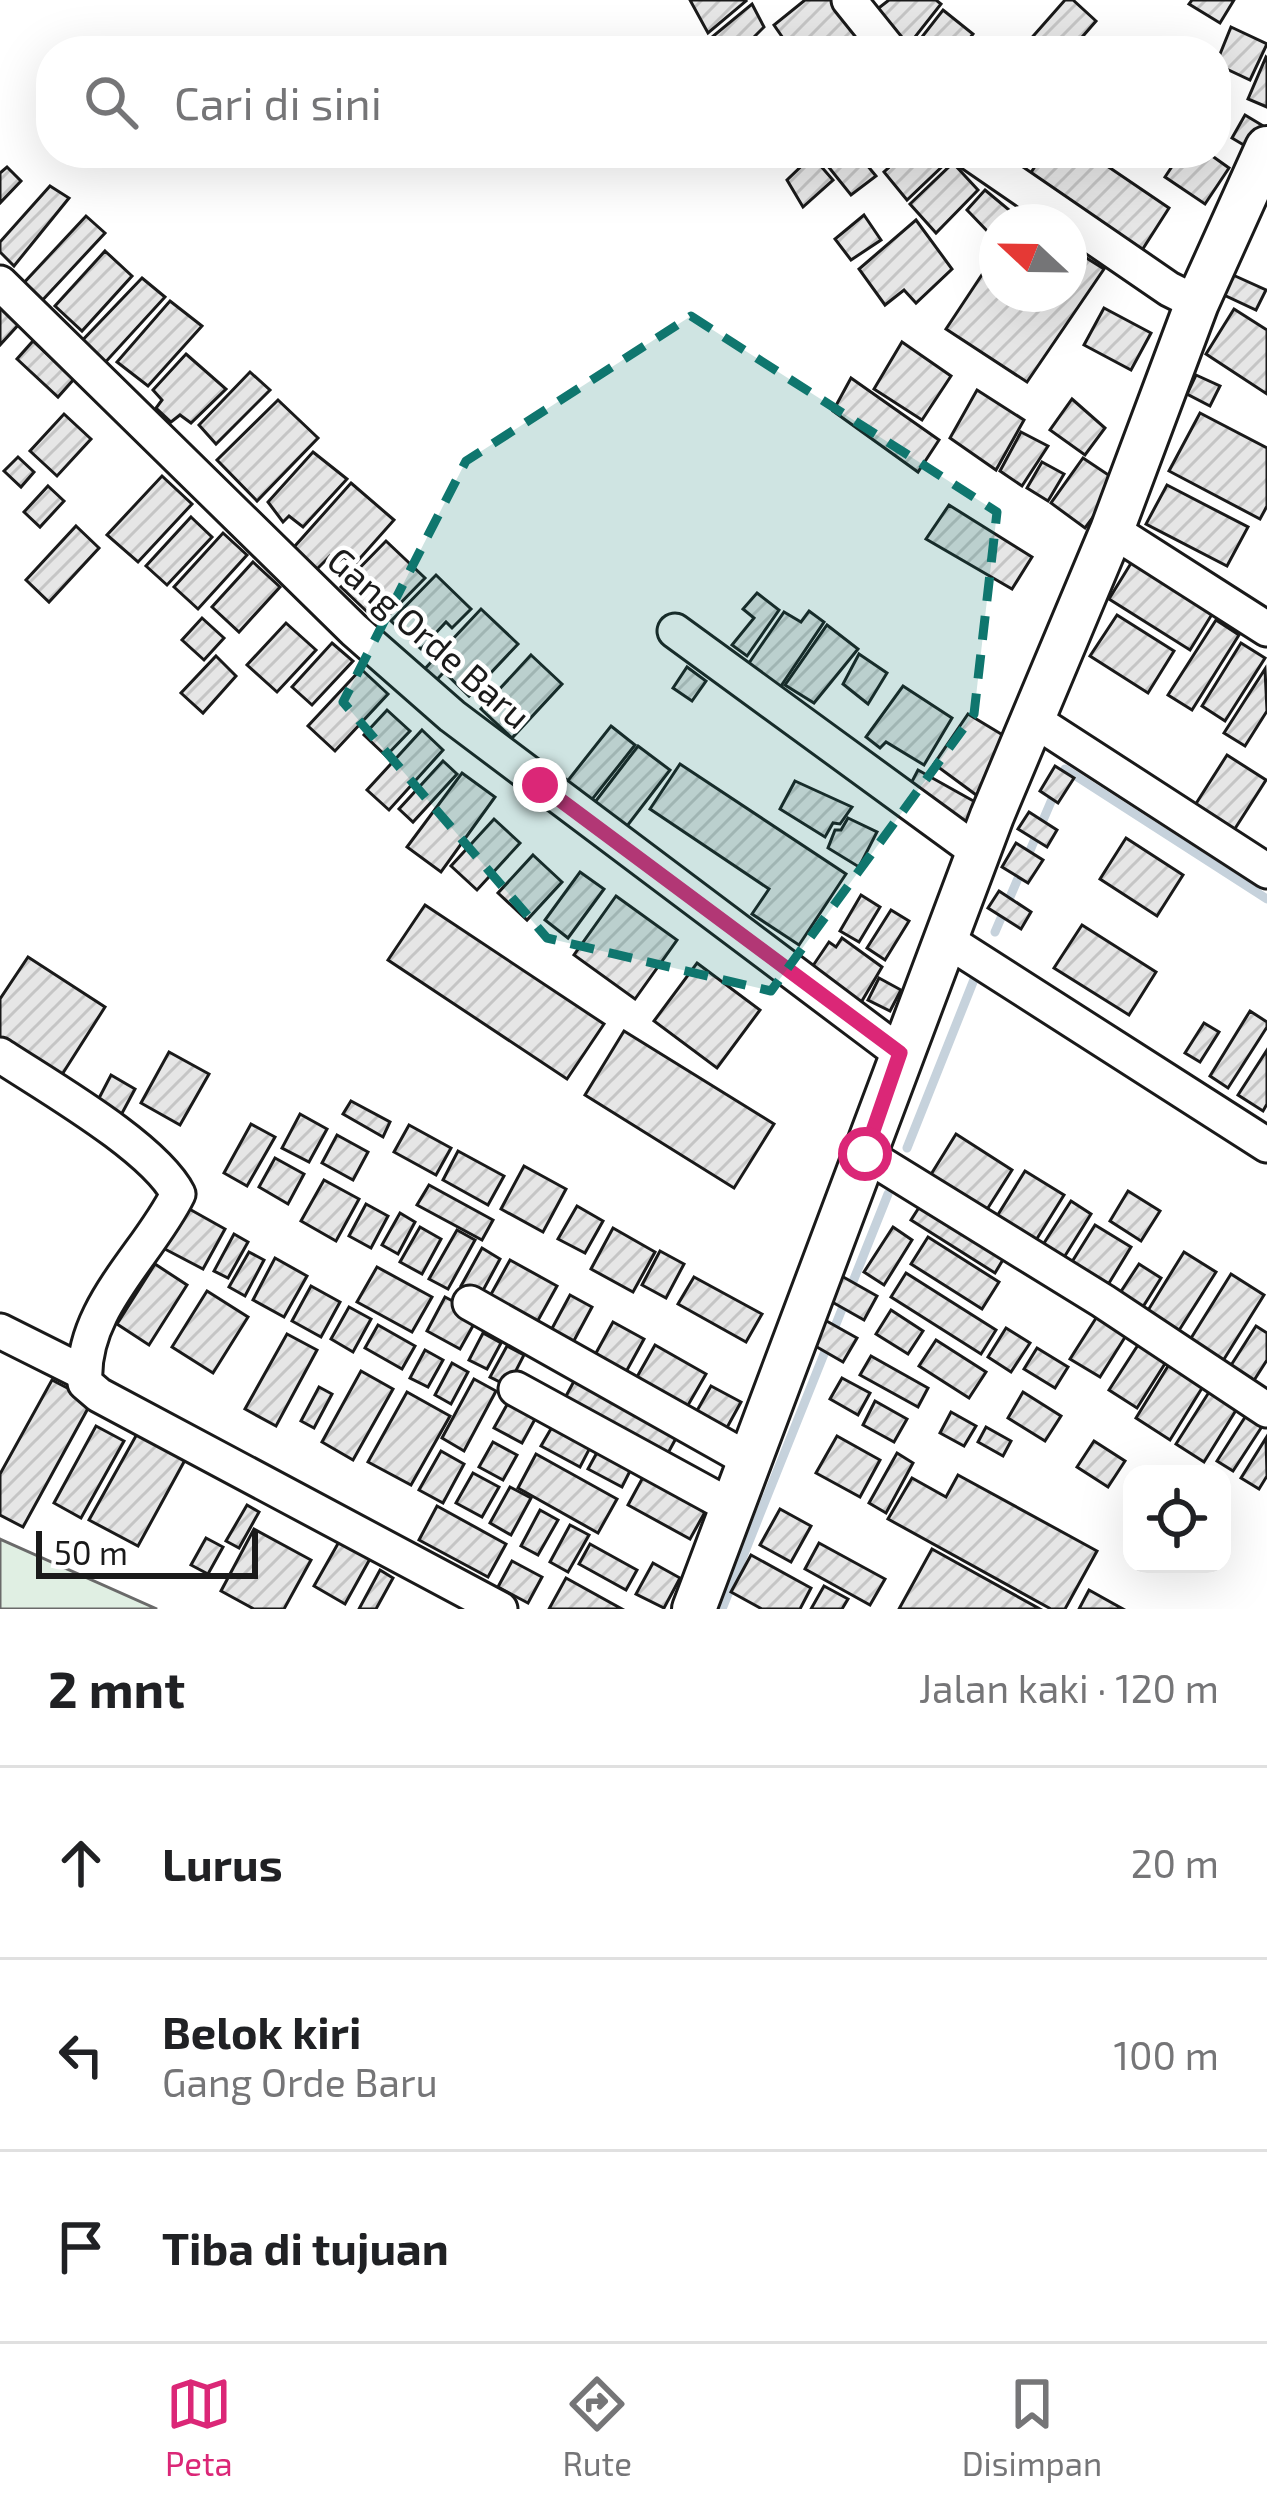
<!DOCTYPE html>
<html lang="id">
<meta charset="utf-8">
<style>
:root{--surface:#fff;--page:#f2f2f2;--text:#202124;--muted:#757577;--line:#e0e0e0;--accent:#db2777}
body{margin:0;font-family:"Exo 2",sans-serif;background:var(--page);color:var(--text)}
.controls{position:absolute;right:36px;bottom:36px;display:grid;overflow:hidden;border-radius:24px;box-shadow:0 12px 48px #0002}
.controls button{width:108px;height:108px;display:grid;place-items:center;padding:0;border:0;border-bottom:3px solid var(--line);background:var(--surface);color:var(--text);font:60px sans-serif}
.compass{position:absolute;left:979px;top:204px;width:108px;height:108px;border-radius:50%;background:var(--surface);box-shadow:0 12px 48px #0002;rotate:292deg}
.scale{position:absolute;left:36px;bottom:30px;width:222px;box-sizing:border-box;padding-left:12px;border:6px solid #1a1a1a;border-top:0;font-size:33px;line-height:42px;white-space:nowrap;color:#1a1a1a;-webkit-text-stroke:9px #fff;paint-order:stroke}
.stop{position:absolute;width:36px;height:36px;margin:-27px;border:9px solid #db2777;border-radius:50%;background:#fff}
.stop.end{background:#db2777;border-color:#fff;box-shadow:0 3px 12px #0008}
.list{margin:0;padding:0;list-style:none}
h2{display:flex;justify-content:space-between;align-items:center;height:156px;margin:0;padding:0 48px;font-size:51px}
h2 small{font-size:39px;font-weight:400;color:var(--muted)}
.list li{display:grid;grid-template-columns:78px 1fr auto;gap:36px;align-items:center;box-sizing:border-box;height:192px;padding:0 48px;border-top:3px solid var(--line)}
.list b{display:block;font-size:45px;white-space:nowrap}
.list p{margin:0;font-size:39px;white-space:nowrap;color:var(--muted)}
.list em{font-size:39px;font-style:normal;color:var(--muted)}
.icon{flex:none;width:66px;height:66px;fill:none;stroke:currentColor;stroke-width:2;stroke-linecap:round;stroke-linejoin:round}
.map{position:relative;flex:none;width:1267px;height:1609px;overflow:hidden}
.search{position:absolute;background:var(--surface);box-shadow:0 12px 48px #0002;left:36px;right:36px;top:36px;height:132px;display:flex;align-items:center;gap:30px;box-sizing:border-box;padding:0 42px;border-radius:48px;color:var(--muted);font-size:45px}
.sheet{height:732px;background:var(--surface)}
nav{display:flex;justify-content:space-around;align-items:center;box-sizing:border-box;height:168px;border-top:3px solid var(--line);background:var(--surface);font-size:33px;color:var(--muted)}
nav a{display:grid;justify-items:center;gap:6px}
nav .on{color:var(--accent)}
.map>svg:first-child{display:block}
.grass{fill:#e0efe3;stroke:#6a6a6a;stroke-width:3}
.lines{fill:none;stroke-linecap:round;stroke-linejoin:round}
.stream{stroke:#c6d2dc;stroke-width:9}
.building{fill:url(#building-hatch);stroke:#1a1a1a;stroke-width:3}
.minor-casing{stroke:#1a1a1a;stroke-width:39}
.major-casing{stroke:#1a1a1a;stroke-width:48}
.minor{stroke:#fff;stroke-width:33}
.major{stroke:#fff;stroke-width:42}
.route{stroke:#db2777;stroke-width:15}
.marked{fill:#0f766e;fill-opacity:0.2;stroke:#0f766e;stroke-width:9;stroke-dasharray:24 15;stroke-linejoin:round}
.labels{text-anchor:middle;stroke-width:9;stroke-linejoin:round;paint-order:stroke}
.street-label{font-size:36px;fill:#1a1a1a;stroke:#fff}
</style>
<div class="map">
<svg width="1267" height="1609" viewBox="0 0 1267 1609">
<defs>
<pattern id="building-hatch" width="6" height="6" patternUnits="userSpaceOnUse" patternTransform="scale(3)"><rect width="6" height="6" fill="#e6e6e6"/><path d="M-1 1l2-2M0 6l6-6M5 7l2-2" fill="none" stroke="#c5c5c5"/></pattern>
</defs>
<rect width="100%" height="100%" fill="#fff"/>
<!-- grass -->
<polygon class="grass" points="0,1539 157,1609 0,1609"/>
<g class="lines">
<!-- stream -->
<g class="stream">
<polyline points="995,932 1065,769 1267,899"/>
<polyline points="907,1148 979,967"/>
<polyline points="722,1609 888,1194"/>
</g>
</g>
<!-- building -->
<g class="building">
<polygon points="690,0 745,0 746,1 708,33"/>
<polygon points="805,0 836,0 870,51 792,51 774,25"/>
<polygon points="889,0 936,0 941,4 904,51 871,14"/>
<polygon points="1065,0 1073,0 1096,21 1070,51 1020,51"/>
<polygon points="1192,0 1234,0 1220,23 1189,4"/>
<polygon points="752,4 764,27 740,51 703,51 700,47"/>
<polygon points="943,10 973,34 960,51 911,51"/>
<polygon points="1231,27 1267,44 1250,80 1216,64"/>
<polygon points="1266,57 1267,58 1267,107 1248,99"/>
<polygon points="1245,115 1265,127 1252,150 1232,138"/>
<polygon points="842,153 857,153 876,176 851,195 827,165"/>
<polygon points="905,153 946,153 950,159 907,200 884,172"/>
<polygon points="1044,153 1088,153 1169,208 1137,258 1024,183"/>
<polygon points="1181,153 1208,153 1229,168 1205,204 1165,177"/>
<polygon points="812,156 833,180 803,207 787,180"/>
<polygon points="953,163 978,190 936,233 910,204"/>
<polygon points="7,167 21,181 0,203 0,173"/>
<polygon points="50,186 69,198 14,266 0,252 0,242"/>
<polygon points="985,190 1014,214 1006,222 997,222 992,236 967,210"/>
<polygon points="864,215 881,240 851,260 835,239"/>
<polygon points="86,216 105,233 39,304 20,287"/>
<polygon points="916,220 952,269 916,303 904,290 885,305 859,269"/>
<polygon points="1069,247 1104,269 1027,382 946,329 997,252 997,294 1069,294"/>
<polygon points="105,251 132,276 82,331 55,306"/>
<polygon points="1233,275 1266,290 1256,310 1224,295"/>
<polygon points="142,278 165,297 101,367 77,346"/>
<polygon points="170,301 202,326 148,386 117,362"/>
<polygon points="0,304 20,323 0,345"/>
<polygon points="1104,308 1151,333 1131,370 1084,345"/>
<polygon points="1234,309 1267,330 1267,394 1206,354"/>
<polygon points="33,341 74,379 58,397 17,359"/>
<polygon points="902,342 951,376 922,420 874,389"/>
<polygon points="186,354 226,389 191,423 180,415 171,422 156,408 162,400 153,390"/>
<polygon points="250,372 270,390 216,444 199,425"/>
<polygon points="1196,375 1220,386 1210,406 1187,394"/>
<polygon points="851,378 939,440 918,472 833,411"/>
<polygon points="977,390 1024,420 996,470 950,438"/>
<polygon points="1072,399 1105,428 1085,455 1050,430"/>
<polygon points="278,400 318,438 257,501 217,460"/>
<polygon points="1200,413 1267,448 1267,506 1260,519 1169,471"/>
<polygon points="64,414 91,439 57,476 30,451"/>
<polygon points="1021,432 1048,446 1022,486 1000,471"/>
<polygon points="313,452 347,479 303,527 289,516 283,522 268,502"/>
<polygon points="18,457 34,472 21,487 4,471"/>
<polygon points="1083,458 1119,482 1085,528 1051,503"/>
<polygon points="1042,462 1064,474 1048,501 1027,488"/>
<polygon points="162,476 192,504 138,562 107,535"/>
<polygon points="351,483 394,520 354,565 344,557 337,562 330,556 310,576 287,555"/>
<polygon points="1167,485 1248,527 1227,566 1146,524"/>
<polygon points="48,486 64,501 40,527 24,512"/>
<polygon points="949,505 1032,557 1012,589 926,539"/>
<polygon points="191,517 212,537 167,585 146,566"/>
<polygon points="76,526 99,548 49,602 26,580"/>
<polygon points="223,533 247,555 198,609 174,587"/>
<polygon points="386,541 425,578 380,624 341,587"/>
<polygon points="1133,560 1214,611 1190,650 1109,599"/>
<polygon points="253,562 280,587 239,632 212,607"/>
<polygon points="436,575 471,609 452,628 446,622 421,649 391,621"/>
<polygon points="757,593 779,610 747,656 732,645 754,618 743,609"/>
<polygon points="481,609 518,644 469,696 444,672 432,685 420,674"/>
<polygon points="809,611 824,622 779,689 747,666 784,612 801,622"/>
<polygon points="1117,615 1174,651 1148,693 1090,656"/>
<polygon points="202,618 224,638 204,660 182,640"/>
<polygon points="1216,620 1239,635 1192,710 1168,695"/>
<polygon points="286,623 316,650 277,692 247,665"/>
<polygon points="827,625 858,649 814,703 785,685"/>
<polygon points="332,643 353,661 312,705 292,687"/>
<polygon points="1241,643 1265,658 1225,721 1202,706"/>
<polygon points="859,654 887,673 868,704 843,684"/>
<polygon points="531,655 562,684 512,738 481,709"/>
<polygon points="216,656 236,676 203,713 181,693"/>
<polygon points="687,667 706,681 692,701 673,688"/>
<polygon points="361,669 388,694 335,751 308,726"/>
<polygon points="1265,669 1267,711 1245,746 1224,733"/>
<polygon points="903,686 952,718 924,765 886,742 880,748 866,737"/>
<polygon points="387,710 410,731 386,756 364,735"/>
<polygon points="968,714 1016,743 979,797 934,764"/>
<polygon points="611,726 635,745 590,802 566,783"/>
<polygon points="422,730 443,750 389,810 367,790"/>
<polygon points="638,746 670,770 624,830 592,806"/>
<polygon points="1227,755 1266,780 1229,838 1190,813"/>
<polygon points="443,761 457,774 413,822 399,809"/>
<polygon points="680,764 846,874 799,945 752,914 769,889 650,809"/>
<polygon points="1055,766 1074,778 1058,803 1040,791"/>
<polygon points="918,770 986,808 973,834 907,791"/>
<polygon points="462,773 495,797 441,872 407,847"/>
<polygon points="795,781 852,807 840,824 833,823 825,837 780,809"/>
<polygon points="1029,812 1057,830 1047,847 1018,829"/>
<polygon points="848,818 877,832 859,867 828,848 835,830 841,830"/>
<polygon points="494,819 520,843 477,890 451,866"/>
<polygon points="1126,838 1183,875 1157,916 1100,879"/>
<polygon points="1016,843 1043,860 1028,883 1002,867"/>
<polygon points="533,855 562,882 527,920 498,893"/>
<polygon points="580,872 604,889 568,938 545,920"/>
<polygon points="999,891 1031,912 1021,929 988,908"/>
<polygon points="861,895 880,907 859,942 840,931"/>
<polygon points="616,896 677,940 635,999 574,955"/>
<polygon points="425,905 604,1024 567,1079 388,960"/>
<polygon points="891,910 909,921 885,960 867,948"/>
<polygon points="1082,925 1156,972 1129,1015 1054,968"/>
<polygon points="842,938 882,967 856,1011 806,976 829,942 836,947"/>
<polygon points="28,957 105,1007 56,1084 0,1047 0,999"/>
<polygon points="697,963 760,1010 717,1068 654,1021"/>
<polygon points="879,978 901,990 890,1011 868,1000"/>
<polygon points="1250,1011 1267,1022 1267,1027 1228,1088 1210,1076"/>
<polygon points="1204,1023 1219,1032 1200,1062 1185,1053"/>
<polygon points="624,1031 774,1124 734,1188 585,1095"/>
<polygon points="1267,1050 1267,1104 1263,1111 1238,1095"/>
<polygon points="169,1052 209,1074 180,1125 141,1103"/>
<polygon points="111,1075 135,1089 120,1117 96,1104"/>
<polygon points="351,1101 390,1122 383,1137 343,1114"/>
<polygon points="300,1114 327,1129 309,1162 282,1148"/>
<polygon points="251,1124 275,1137 247,1186 224,1173"/>
<polygon points="409,1125 451,1148 436,1175 394,1152"/>
<polygon points="956,1134 1012,1170 986,1211 930,1176"/>
<polygon points="337,1135 368,1152 353,1180 322,1163"/>
<polygon points="458,1151 504,1176 488,1205 443,1180"/>
<polygon points="275,1158 304,1174 288,1204 259,1187"/>
<polygon points="524,1166 566,1189 543,1232 501,1209"/>
<polygon points="1025,1171 1064,1195 1033,1245 994,1221"/>
<polygon points="324,1180 359,1199 336,1241 301,1221"/>
<polygon points="429,1185 493,1220 482,1240 417,1205"/>
<polygon points="1128,1191 1160,1211 1141,1241 1110,1221"/>
<polygon points="927,1195 1010,1248 995,1273 911,1220"/>
<polygon points="1071,1201 1091,1214 1058,1267 1037,1254"/>
<polygon points="366,1204 388,1216 371,1248 349,1236"/>
<polygon points="184,1206 225,1229 203,1269 161,1247"/>
<polygon points="577,1206 603,1221 585,1253 558,1239"/>
<polygon points="400,1213 415,1222 398,1254 382,1245"/>
<polygon points="1095,1225 1131,1247 1106,1288 1070,1265"/>
<polygon points="420,1227 441,1239 422,1274 400,1262"/>
<polygon points="893,1227 912,1240 884,1285 864,1272"/>
<polygon points="613,1228 655,1252 633,1292 591,1269"/>
<polygon points="457,1230 475,1240 448,1289 429,1279"/>
<polygon points="234,1234 248,1242 228,1278 214,1271"/>
<polygon points="928,1237 999,1282 982,1309 911,1264"/>
<polygon points="482,1248 500,1259 480,1296 461,1286"/>
<polygon points="660,1251 684,1264 666,1298 642,1285"/>
<polygon points="249,1252 264,1260 245,1296 229,1287"/>
<polygon points="1184,1252 1216,1272 1178,1332 1147,1312"/>
<polygon points="275,1258 307,1276 284,1317 253,1300"/>
<polygon points="510,1260 557,1286 531,1333 484,1307"/>
<polygon points="155,1264 187,1285 149,1345 117,1324"/>
<polygon points="1139,1264 1161,1278 1141,1310 1118,1296"/>
<polygon points="377,1267 432,1297 412,1332 357,1302"/>
<polygon points="906,1273 996,1330 981,1354 891,1297"/>
<polygon points="838,1274 877,1296 864,1320 825,1298"/>
<polygon points="1231,1274 1264,1295 1221,1364 1188,1343"/>
<polygon points="694,1277 762,1314 746,1342 678,1304"/>
<polygon points="311,1286 340,1302 321,1337 292,1321"/>
<polygon points="207,1291 248,1317 213,1373 172,1347"/>
<polygon points="570,1295 592,1307 570,1348 548,1336"/>
<polygon points="445,1297 479,1315 460,1349 427,1331"/>
<polygon points="349,1307 371,1319 353,1352 331,1339"/>
<polygon points="891,1310 923,1331 908,1354 876,1334"/>
<polygon points="1098,1315 1127,1334 1100,1377 1070,1359"/>
<polygon points="823,1319 857,1338 843,1362 810,1343"/>
<polygon points="613,1322 644,1339 621,1381 590,1364"/>
<polygon points="378,1325 415,1346 402,1369 365,1348"/>
<polygon points="1256,1326 1267,1333 1267,1360 1251,1385 1228,1370"/>
<polygon points="1006,1328 1030,1343 1011,1372 988,1357"/>
<polygon points="483,1333 501,1343 487,1369 469,1360"/>
<polygon points="287,1334 317,1350 276,1426 245,1409"/>
<polygon points="936,1340 986,1372 969,1398 919,1366"/>
<polygon points="655,1345 706,1374 684,1412 633,1384"/>
<polygon points="1138,1345 1166,1362 1137,1408 1109,1390"/>
<polygon points="507,1346 524,1355 508,1386 490,1377"/>
<polygon points="1037,1348 1068,1367 1055,1388 1024,1369"/>
<polygon points="425,1350 443,1360 428,1387 410,1378"/>
<polygon points="871,1356 928,1388 918,1407 860,1375"/>
<polygon points="1173,1358 1207,1380 1170,1440 1136,1418"/>
<polygon points="452,1363 468,1372 451,1404 435,1395"/>
<polygon points="361,1371 393,1389 353,1460 322,1442"/>
<polygon points="579,1372 681,1429 661,1466 559,1409"/>
<polygon points="842,1378 870,1393 858,1415 830,1399"/>
<polygon points="474,1379 496,1391 464,1451 442,1438"/>
<polygon points="52,1380 92,1401 23,1527 0,1515 0,1474"/>
<polygon points="711,1386 741,1402 724,1433 694,1416"/>
<polygon points="319,1387 332,1394 314,1428 301,1421"/>
<polygon points="1211,1389 1238,1407 1204,1462 1176,1444"/>
<polygon points="407,1392 450,1416 411,1485 368,1462"/>
<polygon points="1023,1392 1061,1416 1045,1441 1008,1418"/>
<polygon points="513,1394 540,1410 522,1443 494,1428"/>
<polygon points="875,1401 907,1419 894,1442 863,1425"/>
<polygon points="951,1412 976,1426 964,1446 940,1433"/>
<polygon points="1247,1414 1263,1425 1233,1471 1217,1461"/>
<polygon points="555,1422 593,1442 580,1467 541,1446"/>
<polygon points="96,1426 124,1441 81,1518 54,1503"/>
<polygon points="986,1427 1011,1441 1003,1456 978,1442"/>
<polygon points="137,1434 185,1460 138,1546 89,1520"/>
<polygon points="837,1436 880,1460 860,1497 816,1473"/>
<polygon points="1266,1438 1267,1476 1259,1489 1241,1478"/>
<polygon points="1094,1441 1125,1461 1108,1487 1077,1467"/>
<polygon points="493,1442 517,1455 503,1480 479,1467"/>
<polygon points="600,1447 633,1465 622,1487 588,1469"/>
<polygon points="441,1451 464,1464 443,1503 419,1490"/>
<polygon points="897,1453 913,1463 886,1513 869,1503"/>
<polygon points="536,1454 617,1499 598,1533 518,1488"/>
<polygon points="648,1468 710,1503 690,1539 628,1505"/>
<polygon points="473,1473 499,1487 482,1517 456,1503"/>
<polygon points="958,1475 1097,1551 1065,1609 1051,1609 888,1519 912,1478 946,1497"/>
<polygon points="510,1487 531,1498 511,1535 490,1523"/>
<polygon points="247,1505 259,1512 239,1548 226,1541"/>
<polygon points="437,1506 506,1544 488,1577 419,1540"/>
<polygon points="780,1509 811,1526 791,1562 760,1545"/>
<polygon points="540,1510 558,1520 538,1555 521,1546"/>
<polygon points="570,1525 589,1535 568,1572 550,1562"/>
<polygon points="254,1529 311,1560 284,1609 254,1609 221,1591"/>
<polygon points="206,1538 223,1547 208,1574 191,1565"/>
<polygon points="340,1540 371,1557 345,1604 314,1586"/>
<polygon points="819,1543 885,1579 870,1605 805,1569"/>
<polygon points="590,1544 637,1570 626,1590 579,1564"/>
<polygon points="932,1549 1040,1609 899,1609"/>
<polygon points="751,1555 811,1588 800,1609 762,1609 731,1592"/>
<polygon points="512,1561 542,1577 528,1603 498,1587"/>
<polygon points="653,1563 680,1578 664,1608 636,1594"/>
<polygon points="380,1570 393,1578 376,1609 359,1609"/>
<polygon points="566,1578 622,1609 549,1609"/>
<polygon points="824,1586 848,1599 842,1609 811,1609"/>
<polygon points="1089,1590 1123,1609 1079,1609"/>
</g>
<g class="lines">
<!-- minor casing -->
<g class="minor-casing">
<g id="minor">
<polyline points="849,0 890,51"/>
<polyline points="971,153 1169,289 1197,303"/>
<polyline points="0,283 354,630 452,716 900,1053"/>
<polyline points="1112,530 1267,629"/>
<polyline points="675,631 979,853"/>
<polyline points="1034,720 1267,871"/>
<polyline points="945,939 1267,1145"/>
<path d="M0 1055C47 1086 154 1147 178 1194 148 1255 80 1309 85 1383L99 1395 500 1609"/>
<polyline points="865,1154 1103,1301 1267,1410"/>
<polyline points="470,1303 749,1460"/>
<polyline points="0,1331 84,1373"/>
<polyline points="516,1389 732,1507"/>
</g>
</g>
<!-- major casing -->
<g class="major-casing">
<polyline id="major" points="694,1609 992,816 1112,530 1197,303 1267,148"/>
</g>
<!-- minor -->
<use href="#minor" class="minor"/>
<!-- major -->
<use href="#major" class="major"/>
</g>
<g class="lines">
<!-- route -->
<polyline class="route" points="540,785 900,1053 865,1154"/>
</g>
<!-- marked area -->
<path class="marked" d="M691 316 997 512 974 714 771 991 547 938 343 702 466 461Z"/>
<g class="labels">
<!-- street labels -->
<g class="street-label">
<text transform="translate(429 638) rotate(41)" y="13">Gang Orde Baru</text>
</g>
</g>
</svg>
<div class="controls">
<button><svg class="icon" aria-label="locate" viewBox="0 0 24 24"><circle cx="12" cy="12" r="6"/><path d="M12 2v4M12 18v4M2 12h4M18 12h4"/></svg></button>
</div>
<svg class="compass" viewBox="-18 -18 36 36"><path d="M0-13l5 13h-10z" fill="#e53935"/><path d="M0 13l5-13h-10z" fill="#757577"/></svg>
<div class="scale">50 m</div>
<div class="stop" style="left:865px;top:1154px"></div>
<div class="stop end" style="left:540px;top:785px"></div>
<div class="search"><svg class="icon" aria-label="search" viewBox="0 0 24 24"><circle cx="10" cy="10" r="6"/><path d="M15 15l6 6"/></svg>Cari di sini</div>
</div>
<section class="sheet">
<h2>2 mnt<small>Jalan kaki · 120 m</small></h2>
<ul class="list">
<li><svg class="icon" aria-label="ahead" viewBox="0 0 24 24"><path d="M12 20V5M6 11l6-6 6 6"/></svg><div><b>Lurus</b></div><em>20 m</em></li>
<li><svg class="icon" aria-label="left" viewBox="0 0 24 24"><path d="M17 20v-9H6M10 6l-5 5 5 5"/></svg><div><b>Belok kiri</b><p>Gang Orde Baru</p></div><em>100 m</em></li>
<li><svg class="icon" aria-label="arrive" viewBox="0 0 24 24"><path d="M6 21V4h12l-3 4 3 4H6"/></svg><div><b>Tiba di tujuan</b></div></li>
</ul>
</section>
<nav>
<a class="on"><svg class="icon" aria-label="map" viewBox="0 0 24 24"><path d="M3 6l6-2 6 2 6-2v14l-6 2-6-2-6 2zM9 4v14M15 6v14"/></svg>Peta</a>
<a><svg class="icon" aria-label="directions" viewBox="0 0 24 24"><path d="M12 3l9 9-9 9-9-9zM9 14v-3h6M13 9l2 2-2 2"/></svg>Rute</a>
<a><svg class="icon" aria-label="saved" viewBox="0 0 24 24"><path d="M7 4h10v16l-5-4-5 4z"/></svg>Disimpan</a>
</nav>
